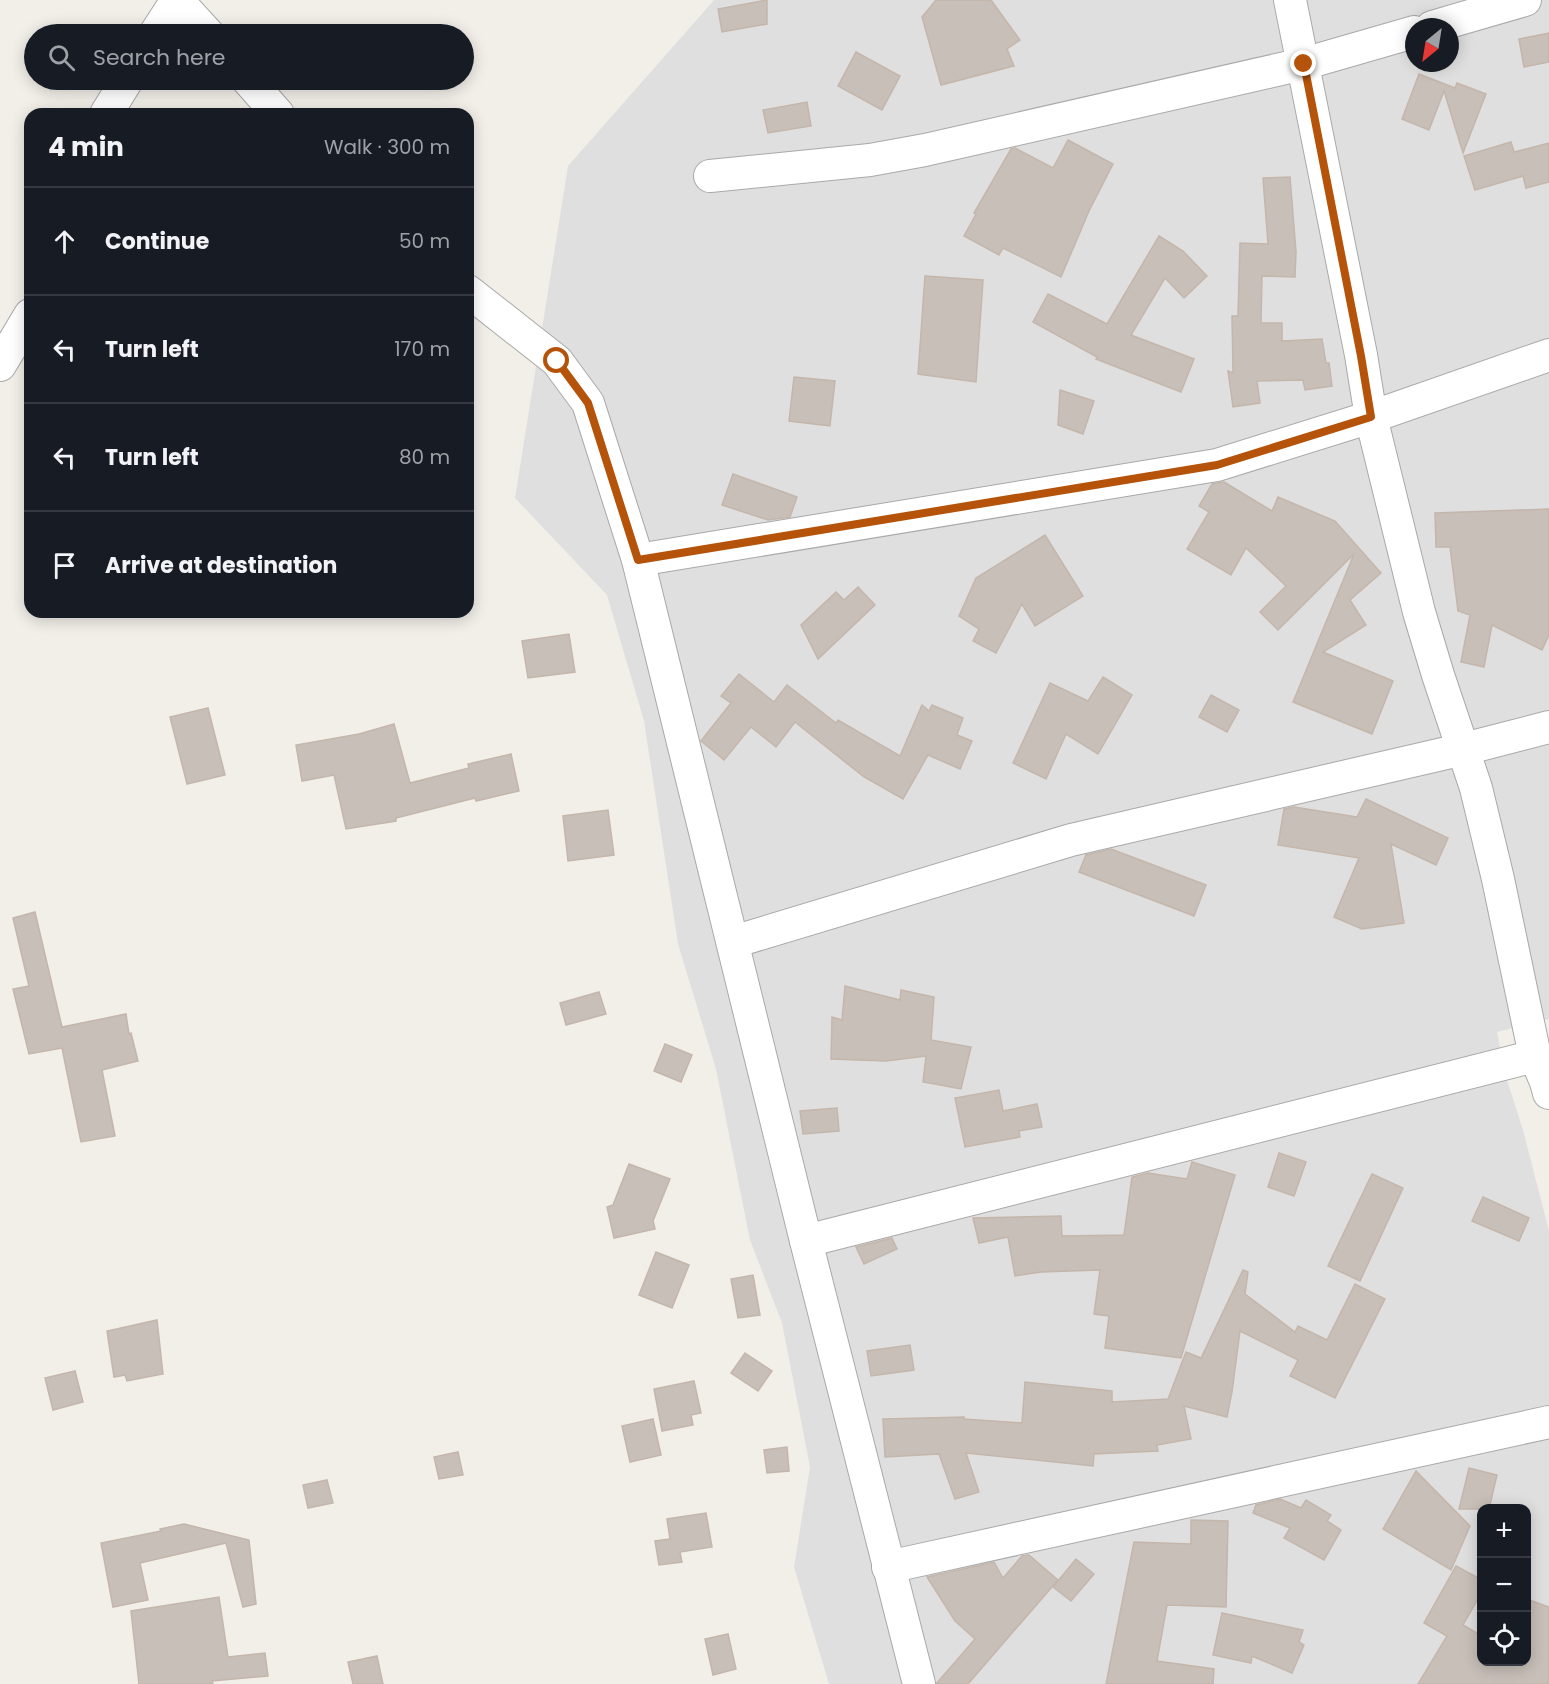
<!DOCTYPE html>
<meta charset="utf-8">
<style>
:root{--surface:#171b24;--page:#20242c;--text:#f1f3f6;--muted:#9ea1a6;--line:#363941}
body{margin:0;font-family:Poppins,sans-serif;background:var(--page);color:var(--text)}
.controls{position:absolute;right:18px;bottom:18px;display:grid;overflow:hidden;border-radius:12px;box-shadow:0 3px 15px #0003}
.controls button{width:54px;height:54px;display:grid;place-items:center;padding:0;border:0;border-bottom:2px solid var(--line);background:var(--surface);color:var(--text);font:30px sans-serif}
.compass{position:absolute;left:1405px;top:18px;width:54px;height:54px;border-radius:50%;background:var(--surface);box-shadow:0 3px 15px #0003;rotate:210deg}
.stop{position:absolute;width:18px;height:18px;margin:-14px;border:4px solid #b45309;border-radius:50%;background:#fff}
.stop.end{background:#b45309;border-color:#fff;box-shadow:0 2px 6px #0008}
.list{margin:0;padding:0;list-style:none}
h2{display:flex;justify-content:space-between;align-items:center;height:78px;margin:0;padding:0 24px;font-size:26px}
h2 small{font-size:20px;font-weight:400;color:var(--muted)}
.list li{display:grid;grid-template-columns:39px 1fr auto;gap:18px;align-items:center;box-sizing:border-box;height:108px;padding:0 24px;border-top:2px solid var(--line)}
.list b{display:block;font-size:22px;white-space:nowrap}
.list em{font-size:20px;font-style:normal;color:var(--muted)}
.icon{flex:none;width:33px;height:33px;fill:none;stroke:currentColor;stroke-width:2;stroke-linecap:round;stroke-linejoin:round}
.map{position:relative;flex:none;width:1549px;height:1684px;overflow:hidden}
.search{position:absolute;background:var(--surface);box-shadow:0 3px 15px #0003;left:24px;top:24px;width:450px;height:66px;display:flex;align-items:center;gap:15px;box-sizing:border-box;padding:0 21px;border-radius:33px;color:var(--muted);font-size:22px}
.panel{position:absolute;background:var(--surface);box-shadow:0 3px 15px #0003;left:24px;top:108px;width:450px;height:510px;border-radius:18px}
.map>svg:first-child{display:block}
.residential{fill:#e0dfdf;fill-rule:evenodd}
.building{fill:#c7bfb8;stroke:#c4b6ab;stroke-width:1.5}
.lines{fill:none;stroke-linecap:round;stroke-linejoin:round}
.minor-casing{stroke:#a9a9a9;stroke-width:34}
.minor{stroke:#fff;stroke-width:32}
.route{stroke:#b45309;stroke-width:8}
</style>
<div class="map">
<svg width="1549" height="1684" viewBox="0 0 1549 1684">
<rect width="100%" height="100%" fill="#f2efe9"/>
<!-- residential -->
<path class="residential" d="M714 0H1549V1019L1497 1032 1505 1074 1523 1130 1549 1231V1684H829L794 1567 810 1467 782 1323 750 1240 716 1069 678 944 644 721 607 595 515 498 568 166ZM1414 27H1450V63H1414ZM1482 1508H1526V1662H1482Z"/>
<!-- building -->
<g class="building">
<polygon points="767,0 767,24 722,32 718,9"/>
<polygon points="936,0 991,0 1020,40 1007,49 1014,66 941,85 922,17"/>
<polygon points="1549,33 1549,62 1524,67 1519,39"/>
<polygon points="856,52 900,76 882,110 838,86"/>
<polygon points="1419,74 1455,88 1457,83 1486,94 1463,153 1444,91 1429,130 1402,119"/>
<polygon points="807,102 811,126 768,133 763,110"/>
<polygon points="1068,140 1113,164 1089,211 1061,277 1003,248 999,255 964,236 976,214 974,213 1011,149 1015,148 1053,168"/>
<polygon points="1511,142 1514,152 1549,143 1549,182 1526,188 1523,176 1475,190 1464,156"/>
<polygon points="1290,177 1296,252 1295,277 1262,276 1261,323 1282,323 1282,341 1322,339 1326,363 1329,363 1332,386 1305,390 1303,380 1257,381 1260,403 1233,407 1228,371 1233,373 1232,316 1238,316 1240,243 1268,244 1263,178"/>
<polygon points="1159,236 1183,251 1207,276 1184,298 1165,278 1131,335 1194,359 1181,392 1096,359 1097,357 1033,322 1048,294 1107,324"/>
<polygon points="925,276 983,280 976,382 918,374"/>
<polygon points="794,377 835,381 830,426 789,421"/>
<polygon points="1060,390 1094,401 1083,434 1058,425"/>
<polygon points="733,474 797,497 790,517 768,520 722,505"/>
<polygon points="1224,482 1272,511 1278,497 1335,521 1381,573 1350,600 1366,625 1323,652 1393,681 1372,734 1293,702 1354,554 1278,630 1260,612 1286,586 1246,548 1231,575 1187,549 1209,512 1199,506 1212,484"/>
<polygon points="1549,509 1549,635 1542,650 1492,625 1484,667 1461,662 1470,615 1458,611 1450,547 1436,547 1435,513"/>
<polygon points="1045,535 1083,596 1035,626 1022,604 996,653 973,641 979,629 959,616 976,578"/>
<polygon points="858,587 875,605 818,659 801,625 836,592 844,600"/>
<polygon points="569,634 575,672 528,678 522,641"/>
<polygon points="739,674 774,702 787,685 836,723 838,720 900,756 922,705 929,711 932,705 963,718 957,735 972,741 960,769 928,755 903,799 864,777 795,722 776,747 751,727 724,760 701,741 731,703 721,696"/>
<polygon points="1103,677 1132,695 1098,754 1066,734 1046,779 1013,763 1050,683 1088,701"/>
<polygon points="1211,695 1239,710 1227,732 1199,717"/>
<polygon points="208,708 225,775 187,784 170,717"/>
<polygon points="394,724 410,783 469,768 468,764 511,754 519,791 476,801 475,798 396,818 396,821 346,829 334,775 302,781 296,745 359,734"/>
<polygon points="1366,799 1448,838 1436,865 1391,844 1404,923 1362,929 1334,917 1359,858 1278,845 1284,809 1294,807 1357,817"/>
<polygon points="608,810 614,855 568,861 563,816"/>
<polygon points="1111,849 1206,885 1194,916 1079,872 1086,855"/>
<polygon points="35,912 62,1027 126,1014 129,1034 131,1033 138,1061 102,1070 115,1136 81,1142 62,1048 29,1054 13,989 29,986 13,918"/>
<polygon points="845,986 900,1000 901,990 934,997 931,1040 971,1047 961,1089 923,1082 926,1056 886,1061 831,1059 832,1017 842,1020"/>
<polygon points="599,992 606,1014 566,1025 560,1003"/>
<polygon points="665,1044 692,1055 681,1082 654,1071"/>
<polygon points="999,1090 1003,1111 1037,1104 1042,1127 1019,1131 1020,1137 965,1147 955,1098"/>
<polygon points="837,1108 839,1131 803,1134 800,1111"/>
<polygon points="1279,1153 1306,1162 1294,1196 1268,1187"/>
<polygon points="1192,1162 1235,1175 1181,1358 1105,1348 1109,1316 1094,1314 1100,1270 1041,1272 1015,1276 1008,1237 979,1243 973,1218 1061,1216 1062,1236 1124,1235 1132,1177 1148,1173 1187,1179"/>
<polygon points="629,1164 670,1179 653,1221 655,1229 614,1238 607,1207 613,1205"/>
<polygon points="1372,1174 1403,1188 1360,1281 1328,1266"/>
<polygon points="1483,1197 1529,1218 1519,1241 1472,1221"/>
<polygon points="892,1238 897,1249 864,1264 856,1247"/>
<polygon points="656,1252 689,1265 672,1308 639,1295"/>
<polygon points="1243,1270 1248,1272 1245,1294 1295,1332 1298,1326 1327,1340 1355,1284 1385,1299 1335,1398 1290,1376 1298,1360 1240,1331 1232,1392 1227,1417 1184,1406 1191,1439 1157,1445 1158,1451 1094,1454 1093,1466 966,1453 979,1492 955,1499 939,1454 885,1457 883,1419 964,1417 964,1419 1022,1423 1025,1382 1112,1391 1112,1402 1168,1399 1186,1352 1201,1358"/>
<polygon points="753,1275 760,1315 738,1318 731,1279"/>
<polygon points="157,1320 163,1374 127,1381 125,1375 114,1377 107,1331"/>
<polygon points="910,1345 914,1370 871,1376 867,1351"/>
<polygon points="745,1353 772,1371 758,1391 731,1373"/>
<polygon points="75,1371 83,1402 53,1410 45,1378"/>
<polygon points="694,1381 701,1413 691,1415 693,1425 662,1431 654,1389"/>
<polygon points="653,1419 661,1455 630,1462 622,1426"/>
<polygon points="787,1447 789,1471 767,1473 764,1450"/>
<polygon points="458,1452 463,1475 439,1479 434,1457"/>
<polygon points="1469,1468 1497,1475 1489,1509 1459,1509"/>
<polygon points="1416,1471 1470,1526 1451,1570 1383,1529"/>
<polygon points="327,1480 333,1503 308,1508 303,1485"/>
<polygon points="1280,1499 1301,1508 1306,1500 1331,1515 1327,1521 1341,1530 1324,1560 1284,1538 1290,1528 1253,1513 1256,1505"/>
<polygon points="706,1513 712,1547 680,1552 682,1562 659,1565 655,1541 670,1539 667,1519"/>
<polygon points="1191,1520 1228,1521 1226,1607 1167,1605 1157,1661 1214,1669 1213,1684 1106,1684 1134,1542 1191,1544"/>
<polygon points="184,1524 249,1540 256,1604 243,1607 226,1543 140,1563 148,1600 113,1607 101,1543 161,1531 160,1529"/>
<polygon points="1029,1555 1058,1580 968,1684 936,1684 975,1639 955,1621 927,1577 994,1562 1003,1578 1022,1556"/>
<polygon points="1076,1559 1094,1574 1071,1601 1053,1587"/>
<polygon points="1456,1566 1482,1580 1482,1592 1463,1625 1482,1636 1482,1662 1527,1662 1527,1599 1549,1607 1549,1684 1418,1684 1447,1636 1424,1623"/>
<polygon points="219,1597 228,1657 265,1653 268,1676 212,1681 213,1684 139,1684 131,1611"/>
<polygon points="1222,1613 1303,1630 1299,1642 1304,1645 1292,1673 1252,1656 1251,1663 1213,1655"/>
<polygon points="728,1634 736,1669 713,1675 705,1639"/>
<polygon points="377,1656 383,1684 353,1684 348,1662"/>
</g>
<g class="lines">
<!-- minor casing -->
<g class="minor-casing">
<g id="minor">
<polyline points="177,0 208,34"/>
<polyline points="1290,0 1361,355 1371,417 1419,612 1438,675 1476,788 1498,879 1535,1056 1546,1082 1549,1093"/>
<polyline points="1432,27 1525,0"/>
<polyline points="155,34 177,0"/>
<polyline points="248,80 278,114"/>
<polyline points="106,114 127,80"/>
<polyline points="710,176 870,160 925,150 1303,64 1414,32"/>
<polyline points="468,291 557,361 588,403 638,560 806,1241 919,1684"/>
<polyline points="0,365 30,315"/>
<polyline points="638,560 1217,465 1371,417 1549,355"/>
<polyline points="733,942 1071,840 1464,749 1549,727"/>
<polyline points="806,1241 1535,1056"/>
<polyline points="888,1567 1549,1422"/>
</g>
</g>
<!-- minor -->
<use href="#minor" class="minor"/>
</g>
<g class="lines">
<!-- route -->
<polyline class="route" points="557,361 588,403 638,560 1217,465 1371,417 1361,356 1304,64"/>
</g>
</svg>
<div class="controls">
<button>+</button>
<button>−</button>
<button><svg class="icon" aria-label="locate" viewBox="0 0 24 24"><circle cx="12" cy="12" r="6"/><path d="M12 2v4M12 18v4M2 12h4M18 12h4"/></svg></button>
</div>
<svg class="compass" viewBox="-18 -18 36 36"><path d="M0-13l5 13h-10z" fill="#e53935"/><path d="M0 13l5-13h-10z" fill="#9ea1a6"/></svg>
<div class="stop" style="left:557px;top:361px"></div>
<div class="stop end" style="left:1304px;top:64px"></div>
<div class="search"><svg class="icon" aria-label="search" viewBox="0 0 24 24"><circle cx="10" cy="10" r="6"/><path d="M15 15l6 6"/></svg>Search here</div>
<section class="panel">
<h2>4 min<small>Walk · 300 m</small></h2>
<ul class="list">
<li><svg class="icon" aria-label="ahead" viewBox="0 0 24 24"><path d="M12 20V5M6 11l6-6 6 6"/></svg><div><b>Continue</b></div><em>50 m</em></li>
<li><svg class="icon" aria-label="left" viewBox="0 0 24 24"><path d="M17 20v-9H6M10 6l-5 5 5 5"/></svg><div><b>Turn left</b></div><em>170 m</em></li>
<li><svg class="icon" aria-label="left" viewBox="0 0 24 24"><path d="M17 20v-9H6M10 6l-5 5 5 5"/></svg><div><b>Turn left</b></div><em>80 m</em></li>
<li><svg class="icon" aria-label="arrive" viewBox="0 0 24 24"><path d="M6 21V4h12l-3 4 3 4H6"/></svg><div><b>Arrive at destination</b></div></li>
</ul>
</section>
</div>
